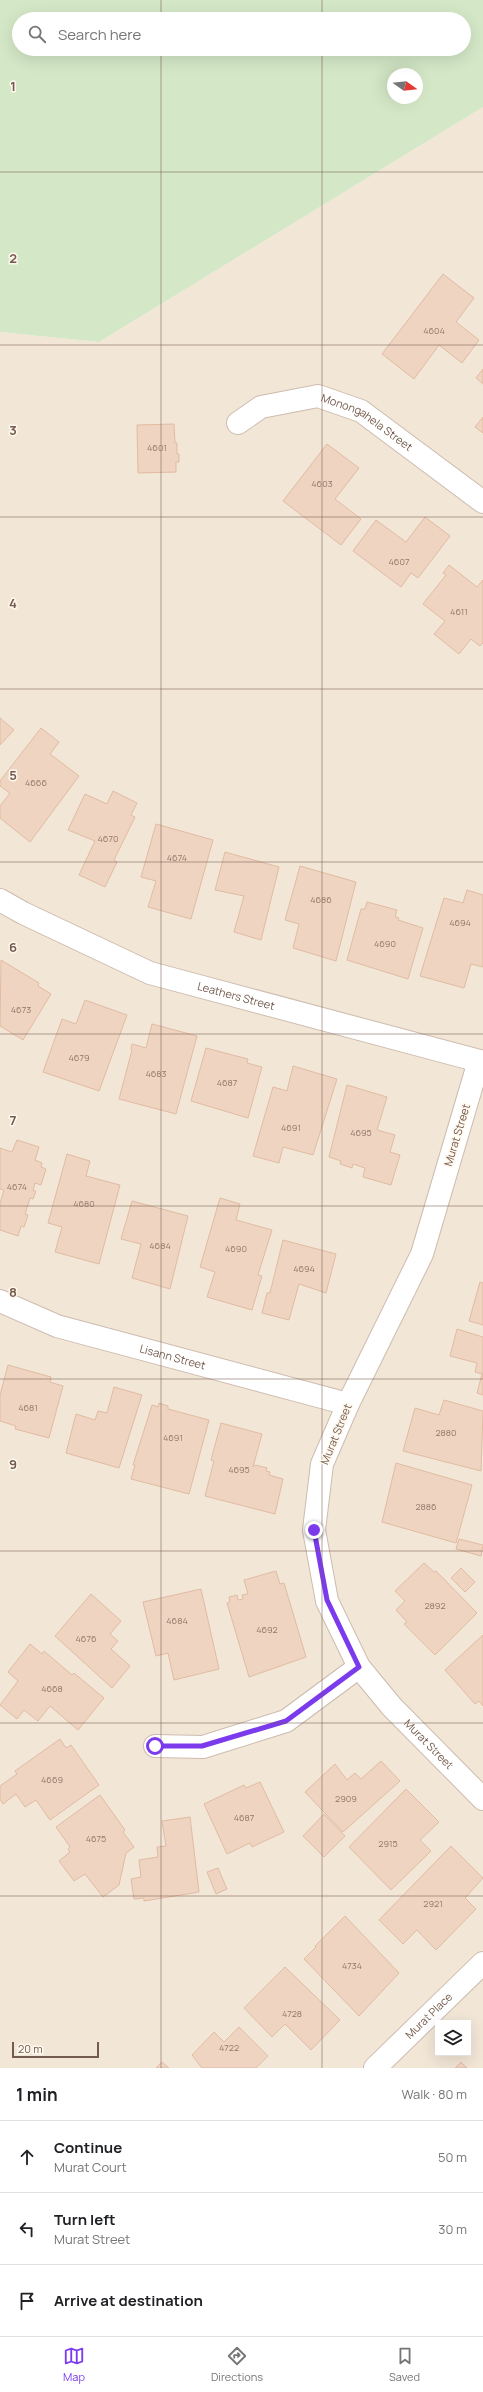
<!DOCTYPE html>
<meta charset="utf-8">
<style>
:root{--surface:#fff;--page:#f6f6f6;--text:#202124;--muted:#757577;--line:#e0e0e0;--accent:#7c3aed}
body{margin:0;font-family:Manrope,sans-serif;background:var(--page);color:var(--text)}
.controls{position:absolute;right:12px;bottom:12px;display:grid;overflow:hidden;border-radius:0px;box-shadow:0 4px 16px #0002}
.controls button{width:36px;height:36px;display:grid;place-items:center;padding:0;border:0;border-bottom:1px solid var(--line);background:var(--surface);color:var(--text);font:20px sans-serif}
.compass{position:absolute;left:387px;top:68px;width:36px;height:36px;border-radius:50%;background:var(--surface);box-shadow:0 4px 16px #0002;rotate:105deg}
.scale{position:absolute;left:12px;bottom:10px;width:87px;box-sizing:border-box;padding-left:4px;border:2px solid #745b4d;border-top:0;font-size:11px;line-height:14px;white-space:nowrap;color:#745b4d;-webkit-text-stroke:3px #fef8ee;paint-order:stroke}
.stop{position:absolute;width:12px;height:12px;margin:-9px;border:3px solid #7c3aed;border-radius:50%;background:#fff}
.stop.end{background:#7c3aed;border-color:#fff;box-shadow:0 1px 4px #0008}
.list{margin:0;padding:0;list-style:none}
h2{display:flex;justify-content:space-between;align-items:center;height:52px;margin:0;padding:0 16px;font-size:17px}
h2 small{font-size:13px;font-weight:400;color:var(--muted)}
.list li{display:grid;grid-template-columns:26px 1fr auto;gap:12px;align-items:center;box-sizing:border-box;height:72px;padding:0 16px;border-top:1px solid var(--line)}
.list b{display:block;font-size:15px;white-space:nowrap}
.list p{margin:0;font-size:13px;white-space:nowrap;color:var(--muted)}
.list em{font-size:13px;font-style:normal;color:var(--muted)}
.icon{flex:none;width:22px;height:22px;fill:none;stroke:currentColor;stroke-width:2;stroke-linecap:round;stroke-linejoin:round}
.map{position:relative;flex:none;width:483px;height:2068px;overflow:hidden}
.search{position:absolute;background:var(--surface);box-shadow:0 4px 16px #0002;left:12px;right:12px;top:12px;height:44px;display:flex;align-items:center;gap:10px;box-sizing:border-box;padding:0 14px;border-radius:22px;color:var(--muted);font-size:15px}
.sheet{height:268px;background:var(--surface)}
nav{display:flex;justify-content:space-around;align-items:center;box-sizing:border-box;height:56px;border-top:1px solid var(--line);background:var(--surface);font-size:11px;color:var(--muted)}
nav a{display:grid;justify-items:center;gap:2px}
nav .on{color:var(--accent)}
.map>svg:first-child{display:block}
.residential{fill:#f2e6d7;fill-rule:evenodd}
.green{fill:#d4e8c7;fill-rule:evenodd}
.building{fill:#efd4c1;stroke:#e1bba2}
.lines{fill:none;stroke-linecap:round;stroke-linejoin:round}
.minor-casing{stroke:#cdbcae;stroke-width:24}
.minor{stroke:#fff;stroke-width:22}
.route{stroke:#7c3aed;stroke-width:5}
.grid{fill:none;stroke:#745b4d;stroke-width:1;stroke-opacity:0.55}
.labels{text-anchor:middle;stroke-width:3;stroke-linejoin:round;paint-order:stroke}
.number-label{font-size:9px;fill:#93796a}
.street-label{font-size:11px;fill:#745b4d;stroke:#fef8ee}
.grid-label{font-size:13px;text-anchor:middle;font-weight:bold;fill:#745b4d;stroke:#fef8ee;stroke-width:3;stroke-linejoin:round;paint-order:stroke}
</style>
<div class="map">
<svg width="483" height="2068" viewBox="0 0 483 2068">
<rect width="100%" height="100%" fill="#fbf4e8"/>
<!-- residential -->
<path class="residential" d="M483 107V2068H0V332L99 342ZM438 2023H468V2053H438Z"/>
<!-- green -->
<path class="green" d="M0 0H483V107L99 342 0 332ZM19 19H464V49H19ZM393 74H417V98H393Z"/>
<!-- building -->
<g class="building">
<polygon points="443,274 474,298 456,322 479,340 462,363 439,345 414,379 382,354"/>
<polygon points="483,369 483,384 476,378"/>
<polygon points="483,417 483,433 475,427"/>
<polygon points="174,424 175,443 177,443 177,454 179,454 179,462 176,462 176,472 138,473 137,425"/>
<polygon points="327,444 359,468 335,499 361,519 341,545 283,501"/>
<polygon points="425,517 450,536 418,578 411,573 401,587 353,551 376,520 406,542"/>
<polygon points="449,565 477,587 483,580 483,643 480,646 471,639 459,654 434,634 445,621 423,604 446,575 443,573"/>
<polygon points="0,718 14,730 0,745"/>
<polygon points="41,728 59,742 50,754 79,776 30,842 0,818 0,806 10,793 0,786 0,781"/>
<polygon points="113,791 137,803 131,815 135,817 114,860 117,862 105,887 79,875 95,841 68,830 85,794 107,804"/>
<polygon points="156,824 213,840 191,919 148,907 156,881 141,877"/>
<polygon points="225,852 279,867 261,940 234,932 244,896 215,890"/>
<polygon points="300,866 356,882 336,961 293,948 299,924 285,920"/>
<polygon points="467,890 483,895 483,967 471,964 464,988 420,976 444,898 463,903"/>
<polygon points="367,902 397,910 395,917 399,918 398,920 423,928 408,979 347,960 361,909 365,909"/>
<polygon points="1,960 39,983 38,986 51,994 23,1040 0,1026"/>
<polygon points="85,1000 127,1015 99,1091 43,1072 62,1019 76,1024"/>
<polygon points="152,1024 197,1036 176,1114 119,1099 132,1050 131,1049 132,1044 146,1048"/>
<polygon points="206,1048 248,1059 247,1063 262,1067 248,1118 191,1101"/>
<polygon points="293,1066 337,1079 313,1155 283,1147 279,1163 253,1156 273,1087 287,1091"/>
<polygon points="347,1085 387,1097 377,1130 395,1135 390,1152 400,1155 391,1185 363,1177 365,1168 353,1164 352,1168 340,1164 341,1161 329,1157"/>
<polygon points="17,1140 39,1147 35,1160 42,1163 41,1167 46,1169 41,1185 35,1183 33,1191 36,1191 33,1199 30,1198 25,1214 28,1215 24,1227 21,1226 18,1236 0,1230 0,1203 4,1190 0,1189 0,1148 12,1152"/>
<polygon points="67,1154 90,1161 86,1176 120,1185 99,1264 55,1252 62,1227 48,1223"/>
<polygon points="220,1198 240,1204 236,1220 272,1230 258,1275 262,1276 252,1310 207,1297 215,1272 200,1267"/>
<polygon points="132,1201 188,1216 170,1289 132,1278 141,1244 121,1239"/>
<polygon points="283,1240 336,1254 326,1293 299,1284 289,1320 262,1313 267,1293 270,1293"/>
<polygon points="480,1282 483,1283 483,1325 469,1321"/>
<polygon points="457,1329 483,1337 483,1395 477,1393 482,1374 475,1372 477,1363 450,1356"/>
<polygon points="8,1365 51,1377 50,1382 63,1386 49,1438 15,1429 16,1426 0,1421 0,1395"/>
<polygon points="114,1387 142,1395 119,1468 66,1453 76,1414 95,1420 98,1411 107,1413"/>
<polygon points="444,1400 483,1411 481,1471 403,1451 415,1408 439,1415"/>
<polygon points="159,1403 168,1406 168,1409 209,1420 189,1494 131,1479 135,1465 133,1465 152,1405 158,1407"/>
<polygon points="221,1423 262,1434 253,1467 255,1465 267,1468 266,1471 270,1472 269,1475 283,1479 275,1514 205,1496 214,1461 211,1460"/>
<polygon points="396,1463 472,1485 456,1543 382,1522"/>
<polygon points="459,1539 483,1545 481,1556 456,1549"/>
<polygon points="424,1563 434,1572 436,1571 477,1613 435,1655 404,1624 407,1622 396,1610 405,1601 395,1591"/>
<polygon points="461,1568 475,1582 465,1592 451,1578"/>
<polygon points="276,1571 280,1584 284,1583 306,1657 249,1677 227,1603 230,1602 229,1597 237,1595 238,1600 243,1599 242,1595 248,1594 244,1580"/>
<polygon points="201,1589 219,1669 174,1680 168,1653 156,1656 143,1602"/>
<polygon points="91,1594 121,1621 110,1634 118,1641 111,1649 130,1666 112,1688 55,1636"/>
<polygon points="483,1635 483,1706 479,1701 475,1704 445,1670"/>
<polygon points="30,1644 42,1654 44,1651 72,1675 74,1673 104,1698 78,1730 50,1706 38,1721 24,1710 17,1719 0,1705 18,1681 8,1672"/>
<polygon points="60,1739 66,1748 71,1745 99,1785 50,1820 36,1800 25,1807 16,1794 3,1804 0,1799 0,1786 17,1774 15,1771"/>
<polygon points="381,1761 400,1781 343,1832 305,1792 335,1764 347,1780 355,1773 361,1779"/>
<polygon points="260,1782 284,1832 252,1847 250,1843 227,1854 204,1804 244,1785 246,1788"/>
<polygon points="406,1789 439,1822 420,1840 431,1851 391,1890 349,1847"/>
<polygon points="100,1795 125,1830 123,1832 134,1847 126,1853 119,1885 103,1897 85,1874 74,1881 59,1861 70,1852 68,1849 70,1847 56,1827"/>
<polygon points="324,1814 345,1836 324,1857 303,1836"/>
<polygon points="190,1817 199,1892 144,1901 144,1898 134,1899 131,1879 141,1877 139,1860 158,1857 157,1847 166,1846 162,1821"/>
<polygon points="451,1846 483,1878 465,1898 476,1909 436,1950 417,1930 403,1944 379,1920"/>
<polygon points="218,1868 227,1889 216,1894 207,1872"/>
<polygon points="345,1916 399,1973 359,2016 304,1959 316,1947 315,1946"/>
<polygon points="285,1967 340,2020 311,2050 285,2024 272,2037 244,2008"/>
<polygon points="239,2027 268,2056 256,2068 202,2068 192,2055 214,2032 224,2042"/>
<polygon points="162,2062 169,2068 156,2068"/>
<polygon points="461,2062 467,2068 455,2068"/>
</g>
<g class="lines">
<!-- minor casing -->
<g class="minor-casing">
<g id="minor">
<path id="s1" d="M238 423 261 407 318 396 361 411 483 502"/>
<path id="s2" d="M0 900 23 913 150 973 483 1062"/>
<path id="s3" d="M479 1061 422 1254 348 1404 322 1464 314 1530 327 1601 359 1667 392 1707 483 1799"/>
<path id="s4" d="M0 1301 57 1326 348 1404"/>
<polyline points="155,1746 203,1747 286,1721 359,1667"/>
<path id="s5" d="M375 2068 483 1963"/>
</g>
</g>
<!-- minor -->
<use href="#minor" class="minor"/>
</g>
<g class="lines">
<!-- route -->
<polyline class="route" points="155,1746 202,1746 286,1721 359,1667 327,1600 314,1530"/>
</g>
<!-- grid -->
<path class="grid" d="M161 0V19M322 0V19M161 49V2068M322 49V2068M0 172H483M0 345H483M0 517H483M0 689H483M0 862H483M0 1034H483M0 1206H483M0 1379H483M0 1551H483M0 1723H483M0 1896H483"/>
<g class="labels">
<!-- number labels -->
<g class="number-label">
<text x="434" y="334">4604</text>
<text x="157" y="451">4601</text>
<text x="322" y="487">4603</text>
<text x="399" y="565">4607</text>
<text x="459" y="615">4611</text>
<text x="36" y="786">4666</text>
<text x="108" y="842">4670</text>
<text x="177" y="861">4674</text>
<text x="321" y="903">4686</text>
<text x="460" y="926">4694</text>
<text x="385" y="947">4690</text>
<text x="21" y="1013">4673</text>
<text x="79" y="1061">4679</text>
<text x="156" y="1077">4683</text>
<text x="227" y="1086">4687</text>
<text x="291" y="1131">4691</text>
<text x="361" y="1136">4695</text>
<text x="17" y="1190">4674</text>
<text x="84" y="1207">4680</text>
<text x="160" y="1249">4684</text>
<text x="236" y="1252">4690</text>
<text x="304" y="1272">4694</text>
<text x="28" y="1411">4681</text>
<text x="446" y="1436">2880</text>
<text x="173" y="1441">4691</text>
<text x="239" y="1473">4695</text>
<text x="426" y="1510">2886</text>
<text x="435" y="1609">2892</text>
<text x="177" y="1624">4684</text>
<text x="267" y="1633">4692</text>
<text x="86" y="1642">4676</text>
<text x="52" y="1692">4668</text>
<text x="52" y="1783">4669</text>
<text x="346" y="1802">2909</text>
<text x="244" y="1821">4687</text>
<text x="96" y="1842">4675</text>
<text x="388" y="1847">2915</text>
<text x="433" y="1907">2921</text>
<text x="352" y="1969">4734</text>
<text x="292" y="2017">4728</text>
<text x="229" y="2051">4722</text>
</g>
<!-- street labels -->
<g class="street-label">
<text dy="4" stroke="none"><textPath href="#s1" startOffset="142">Monongahela Street</textPath></text>
<text dy="4" stroke="none"><textPath href="#s2" startOffset="256">Leathers Street</textPath></text>
<text transform="translate(457 1135) rotate(-73)" y="4">Murat Street</text>
<text dy="4" stroke="none"><textPath href="#s4" startOffset="182">Lisann Street</textPath></text>
<text transform="translate(336 1434) rotate(-68)" y="4">Murat Street</text>
<text dy="4" stroke="none"><textPath href="#s3" startOffset="750">Murat Street</textPath></text>
<text dy="4" stroke="none"><textPath href="#s5" startOffset="75">Murat Place</textPath></text>
</g>
</g>
<g class="grid-label">
<text x="13" y="91">1</text>
<text x="13" y="263">2</text>
<text x="13" y="435">3</text>
<text x="13" y="608">4</text>
<text x="13" y="780">5</text>
<text x="13" y="952">6</text>
<text x="13" y="1125">7</text>
<text x="13" y="1297">8</text>
<text x="13" y="1469">9</text>
</g>
</svg>
<div class="controls">
<button><svg class="icon" aria-label="layers" viewBox="0 0 24 24"><path d="M12 4l9 5-9 5-9-5zM3 14l9 5 9-5"/></svg></button>
</div>
<svg class="compass" viewBox="-18 -18 36 36"><path d="M0-13l5 13h-10z" fill="#e53935"/><path d="M0 13l5-13h-10z" fill="#757577"/></svg>
<div class="scale">20 m</div>
<div class="stop" style="left:155px;top:1746px"></div>
<div class="stop end" style="left:314px;top:1530px"></div>
<div class="search"><svg class="icon" aria-label="search" viewBox="0 0 24 24"><circle cx="10" cy="10" r="6"/><path d="M15 15l6 6"/></svg>Search here</div>
</div>
<section class="sheet">
<h2>1 min<small>Walk · 80 m</small></h2>
<ul class="list">
<li><svg class="icon" aria-label="ahead" viewBox="0 0 24 24"><path d="M12 20V5M6 11l6-6 6 6"/></svg><div><b>Continue</b><p>Murat Court</p></div><em>50 m</em></li>
<li><svg class="icon" aria-label="left" viewBox="0 0 24 24"><path d="M17 20v-9H6M10 6l-5 5 5 5"/></svg><div><b>Turn left</b><p>Murat Street</p></div><em>30 m</em></li>
<li><svg class="icon" aria-label="arrive" viewBox="0 0 24 24"><path d="M6 21V4h12l-3 4 3 4H6"/></svg><div><b>Arrive at destination</b></div></li>
</ul>
</section>
<nav>
<a class="on"><svg class="icon" aria-label="map" viewBox="0 0 24 24"><path d="M3 6l6-2 6 2 6-2v14l-6 2-6-2-6 2zM9 4v14M15 6v14"/></svg>Map</a>
<a><svg class="icon" aria-label="directions" viewBox="0 0 24 24"><path d="M12 3l9 9-9 9-9-9zM9 14v-3h6M13 9l2 2-2 2"/></svg>Directions</a>
<a><svg class="icon" aria-label="saved" viewBox="0 0 24 24"><path d="M7 4h10v16l-5-4-5 4z"/></svg>Saved</a>
</nav>
